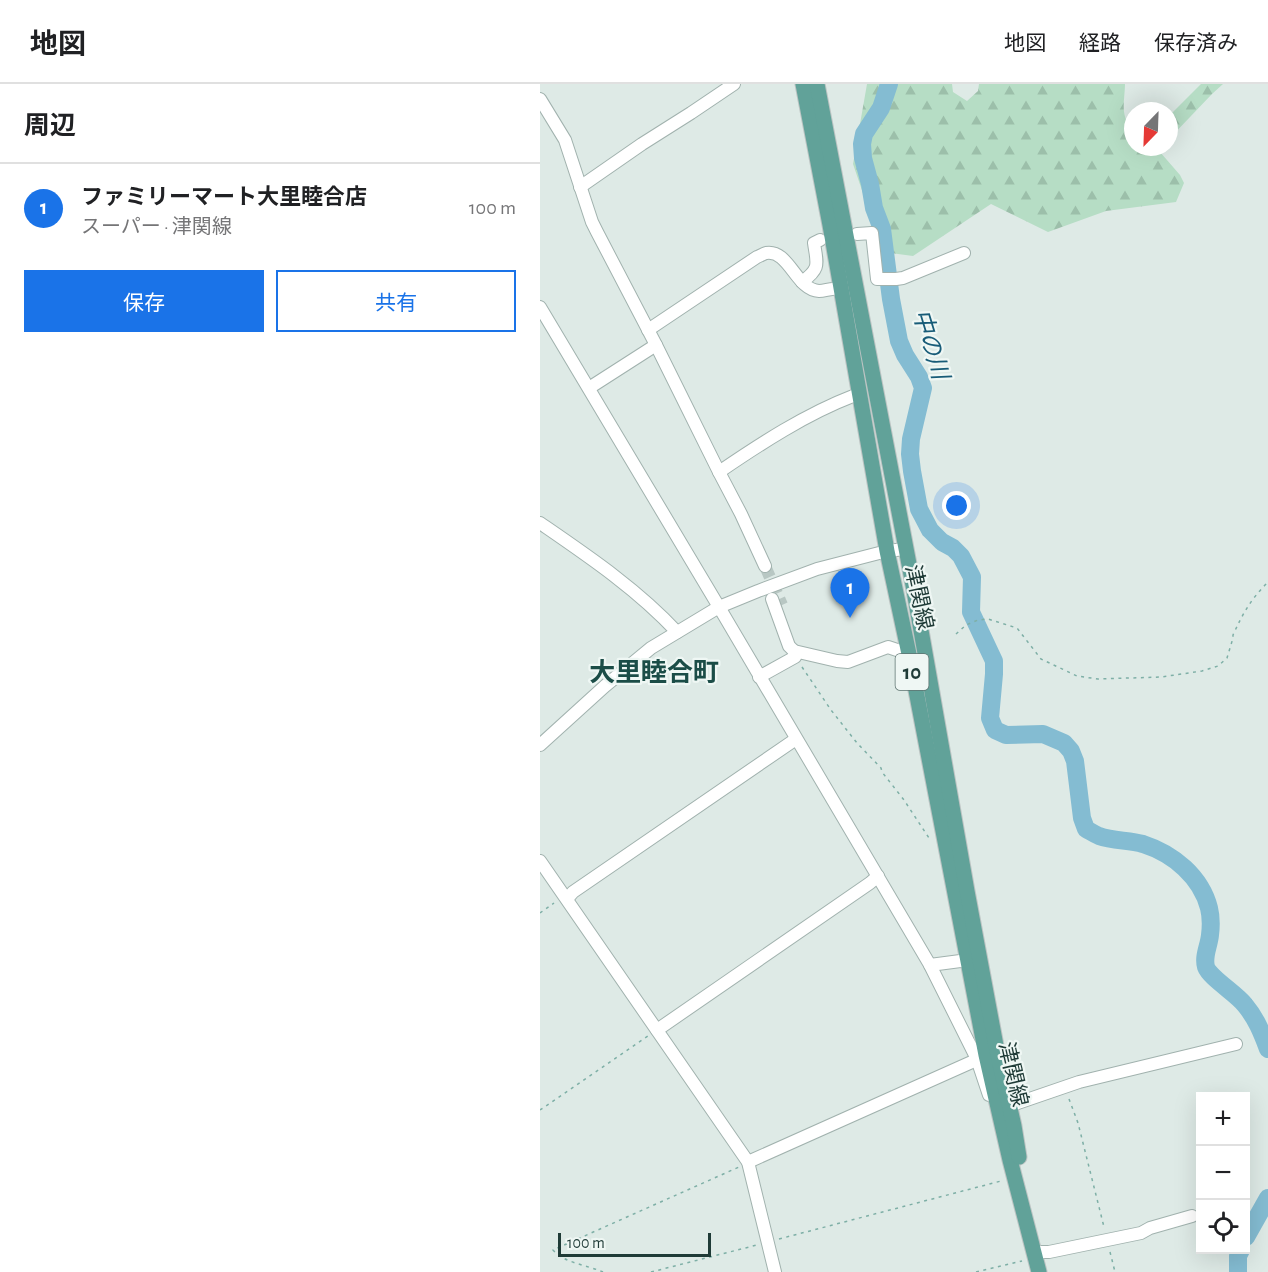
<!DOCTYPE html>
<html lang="ja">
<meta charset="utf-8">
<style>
:root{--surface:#fff;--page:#f6f6f6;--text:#202124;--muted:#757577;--line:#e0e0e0;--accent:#1a73e8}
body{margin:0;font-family:"Alegreya Sans","Noto Sans JP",sans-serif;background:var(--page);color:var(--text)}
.controls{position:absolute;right:18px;bottom:18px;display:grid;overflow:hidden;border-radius:0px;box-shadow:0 6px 24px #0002}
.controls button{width:54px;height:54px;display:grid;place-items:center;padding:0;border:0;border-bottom:2px solid var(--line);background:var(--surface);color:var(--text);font:30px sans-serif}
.compass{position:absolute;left:584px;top:18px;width:54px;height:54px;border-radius:50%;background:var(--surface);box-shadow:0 6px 24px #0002;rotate:203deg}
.scale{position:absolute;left:18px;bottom:15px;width:153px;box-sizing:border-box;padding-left:6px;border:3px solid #1f3b37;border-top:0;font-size:16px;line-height:21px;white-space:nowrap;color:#1f3b37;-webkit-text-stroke:4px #eff7f4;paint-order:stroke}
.you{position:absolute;left:417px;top:422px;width:21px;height:21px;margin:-15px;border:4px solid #fff;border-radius:50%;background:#1a73e8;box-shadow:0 0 0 9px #1a73e833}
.badge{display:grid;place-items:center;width:39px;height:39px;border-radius:50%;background:var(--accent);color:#fff;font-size:20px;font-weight:700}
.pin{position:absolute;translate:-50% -50px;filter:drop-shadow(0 2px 3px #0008)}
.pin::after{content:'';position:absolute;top:32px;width:21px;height:18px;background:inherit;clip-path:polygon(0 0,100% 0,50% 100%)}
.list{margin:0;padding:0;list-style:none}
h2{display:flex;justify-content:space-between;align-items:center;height:78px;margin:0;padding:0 24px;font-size:26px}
h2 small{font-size:20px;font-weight:400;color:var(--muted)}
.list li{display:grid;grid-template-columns:39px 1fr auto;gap:18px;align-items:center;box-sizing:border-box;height:90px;padding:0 24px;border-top:2px solid var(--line)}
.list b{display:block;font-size:22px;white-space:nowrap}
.list p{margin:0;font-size:20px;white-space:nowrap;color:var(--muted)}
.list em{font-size:20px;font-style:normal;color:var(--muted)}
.actions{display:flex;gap:12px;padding:18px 24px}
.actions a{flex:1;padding:14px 0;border:2px solid var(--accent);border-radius:0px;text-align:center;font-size:21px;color:var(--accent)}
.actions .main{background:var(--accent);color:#fff}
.icon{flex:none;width:33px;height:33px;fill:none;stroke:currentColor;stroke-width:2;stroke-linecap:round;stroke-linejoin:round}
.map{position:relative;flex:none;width:728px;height:1188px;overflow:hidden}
header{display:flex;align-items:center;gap:36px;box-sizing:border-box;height:84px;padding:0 30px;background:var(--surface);border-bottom:2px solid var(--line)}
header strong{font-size:28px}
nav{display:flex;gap:33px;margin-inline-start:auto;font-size:21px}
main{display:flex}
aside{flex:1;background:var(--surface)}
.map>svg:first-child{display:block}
.forest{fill:url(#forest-firs)}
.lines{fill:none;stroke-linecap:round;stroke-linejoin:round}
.river{stroke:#84bcd2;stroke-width:18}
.minor-tunnel{stroke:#b8c7c3;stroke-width:12;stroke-dasharray:12 6;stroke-linecap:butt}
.minor-casing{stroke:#a1b2ae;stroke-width:14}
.major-casing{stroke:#bcc4c3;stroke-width:17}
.path{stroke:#7eafa6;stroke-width:1.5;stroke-dasharray:3 4.5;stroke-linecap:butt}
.minor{stroke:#fff;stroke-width:12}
.major{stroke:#61a299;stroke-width:15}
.labels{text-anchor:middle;stroke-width:4.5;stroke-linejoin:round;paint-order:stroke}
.shield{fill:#eff7f4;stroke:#5d7370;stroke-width:1.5}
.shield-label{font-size:21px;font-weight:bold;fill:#1f3b37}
.street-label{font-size:22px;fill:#1f3b37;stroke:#eff7f4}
.water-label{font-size:24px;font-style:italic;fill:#185c78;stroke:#eff7f4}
.quarter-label{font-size:26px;font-weight:bold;fill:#1b4d47;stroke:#eff7f4}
</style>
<header>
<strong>地図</strong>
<nav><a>地図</a><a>経路</a><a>保存済み</a></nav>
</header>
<main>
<aside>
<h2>周辺<small></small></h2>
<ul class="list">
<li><span class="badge">1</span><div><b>ファミリーマート大里睦合店</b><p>スーパー · 津関線</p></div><em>100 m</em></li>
</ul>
<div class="actions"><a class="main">保存</a><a>共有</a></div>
</aside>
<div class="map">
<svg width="728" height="1188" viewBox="0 0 728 1188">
<defs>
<pattern id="forest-firs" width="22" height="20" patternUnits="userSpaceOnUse" patternTransform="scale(1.5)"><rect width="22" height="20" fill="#b6ddc5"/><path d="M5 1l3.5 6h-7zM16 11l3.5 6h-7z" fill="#9cbfaa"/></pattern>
</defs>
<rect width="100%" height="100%" fill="#deeae6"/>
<!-- forest -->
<g class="forest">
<path d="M327 0H412L413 8 427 17 438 7 439 0H585C585 15 579 34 593 44V63H622L620 68 640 91 644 99 636 118 566 127 508 148 451 120 373 172 343 168 313 80Z"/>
<polygon points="661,0 683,0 672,10 629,55 629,32"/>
</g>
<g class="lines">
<!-- river -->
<g class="river">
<path d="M349 0 341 24 324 50 322 60 323 74 330 100 334 124 342 145 351 215 359 257 365 271 379 293 383 304 371 355 370 370 372 387 379 425 390 446 402 458 413 464 421 472 432 493 431 528 454 577V590L450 634 455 646 466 651 503 650 524 659 531 667 535 677 542 734 546 745C550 747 554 750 559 752 573 757 589 756 603 760 634 770 661 793 669 824 671 832 671 843 670 851 669 862 663 872 666 883 670 894 697 910 705 921 716 934 722 949 728 965"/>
<polyline points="706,1153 728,1114"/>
<polyline points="698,1188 698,1172 701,1166"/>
</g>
<!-- minor-tunnel -->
<polyline class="minor-tunnel" points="225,482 242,521"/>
<!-- minor casing -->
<g class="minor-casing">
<g id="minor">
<polyline points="0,15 25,56 52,138 57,148 116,261 179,388 201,430 225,482"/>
<polyline points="40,103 102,60 151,29 194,0"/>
<polyline points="317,150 332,149 337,195 356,195 363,194 424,169"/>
<path d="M262 198C281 184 277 180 274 159L280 156"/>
<polyline points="0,223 179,523 390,881 437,975 449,1011"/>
<path d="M108 246 217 173C218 173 225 169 226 169 249 165 256 206 279 207 284 207 289 205 293 205"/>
<polyline points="49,304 116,261"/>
<path d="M179 388C220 360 266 330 313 312"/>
<path d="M0 439C48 472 97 505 137 548"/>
<polyline points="232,515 249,562 254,567"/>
<polyline points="219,593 255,573 254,567 297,577 308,578 348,563 369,570"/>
<polyline points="0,661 65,602 111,564 179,523 218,507 277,485 347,467 365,465"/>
<polyline points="0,777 208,1078 235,1188"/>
<polyline points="27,815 33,808 256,655"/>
<polyline points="390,881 428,876"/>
<polyline points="117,946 330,799 338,792"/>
<polyline points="469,1022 539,998 696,960"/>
<polyline points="208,1078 443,973"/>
<polyline points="495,1168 509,1168 601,1149 610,1144 652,1132"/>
</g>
</g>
<!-- major casing -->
<g class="major-casing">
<g id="major">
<polyline points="263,0 290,141 347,467 369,570 446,971 470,1076 499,1188"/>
<polyline points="277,0 373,501 427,807 457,967 474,1042 479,1073"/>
</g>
</g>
<!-- path -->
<g class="path">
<path d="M416 550 426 541 438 536 448 535 477 544 501 575 537 592 558 595 621 593 662 587 678 582 687 574 693 554V551C703 529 711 515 728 498"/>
<polyline points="262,583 291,626 317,659 341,684 342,688 364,716 391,757"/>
<polyline points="0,829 14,819"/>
<polyline points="529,1015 538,1039 564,1143"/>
<polyline points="0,1026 108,952"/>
<polyline points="239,1155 461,1097"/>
<polyline points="570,1168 575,1188"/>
<path d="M63 1188C47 1181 24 1179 13 1166L199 1083"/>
<polyline points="111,1188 217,1161"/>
<polyline points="436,1188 482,1177"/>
</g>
<!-- minor -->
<use href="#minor" class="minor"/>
<!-- major -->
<use href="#major" class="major"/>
</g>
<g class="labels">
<!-- shield labels -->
<rect class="shield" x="355.5" y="570" width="33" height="36" rx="4.5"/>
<g class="shield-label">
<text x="372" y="595">10</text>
</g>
<!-- street labels -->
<g class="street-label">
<text transform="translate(380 513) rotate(78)" y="8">津関線</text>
<text transform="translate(474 990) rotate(77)" y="8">津関線</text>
</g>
<!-- water labels -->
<g class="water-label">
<text transform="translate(391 260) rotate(73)" y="8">中の川</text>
</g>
<!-- quarter labels -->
<g class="quarter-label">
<text x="114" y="597">大里睦合町</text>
</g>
</g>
</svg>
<div class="controls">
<button>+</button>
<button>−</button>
<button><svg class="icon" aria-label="locate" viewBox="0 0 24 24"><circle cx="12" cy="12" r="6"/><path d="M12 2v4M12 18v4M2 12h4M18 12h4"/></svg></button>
</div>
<svg class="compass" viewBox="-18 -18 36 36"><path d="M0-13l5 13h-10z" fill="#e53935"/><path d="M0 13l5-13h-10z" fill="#757577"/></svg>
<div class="scale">100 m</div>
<div class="you"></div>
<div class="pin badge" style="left:310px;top:534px">1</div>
</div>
</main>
